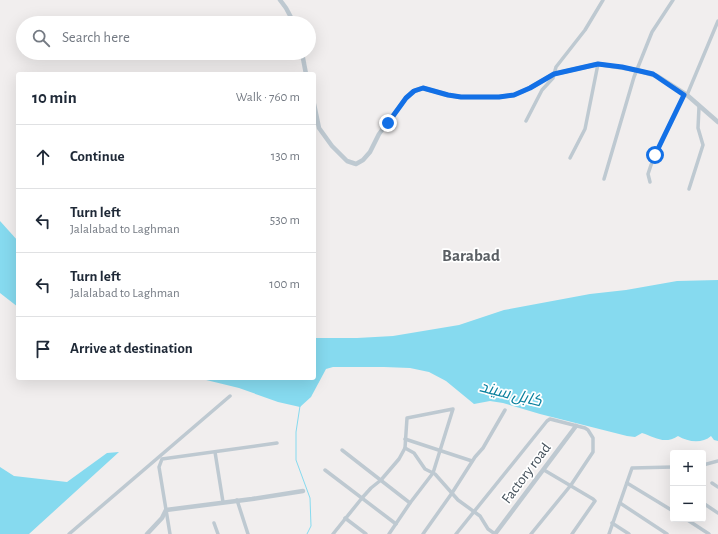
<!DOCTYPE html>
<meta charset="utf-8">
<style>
:root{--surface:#fff;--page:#f2f2f3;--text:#1f2937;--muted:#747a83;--line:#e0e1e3}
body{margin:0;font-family:"Alegreya Sans",Cairo,sans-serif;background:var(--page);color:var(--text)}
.controls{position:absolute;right:12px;bottom:12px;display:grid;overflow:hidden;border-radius:4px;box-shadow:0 4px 16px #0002}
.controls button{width:36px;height:36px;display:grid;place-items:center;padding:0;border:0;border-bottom:1px solid var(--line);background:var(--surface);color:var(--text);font:20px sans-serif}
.stop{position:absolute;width:12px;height:12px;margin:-9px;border:3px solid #1370e6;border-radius:50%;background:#fff}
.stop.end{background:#1370e6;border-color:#fff;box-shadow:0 1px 4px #0008}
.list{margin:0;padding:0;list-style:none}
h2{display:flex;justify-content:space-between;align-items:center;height:52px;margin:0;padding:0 16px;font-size:17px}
h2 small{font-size:13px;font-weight:400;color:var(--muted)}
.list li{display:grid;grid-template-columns:26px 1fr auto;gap:12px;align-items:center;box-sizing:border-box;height:64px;padding:0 16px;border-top:1px solid var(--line)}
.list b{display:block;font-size:15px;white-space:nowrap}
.list p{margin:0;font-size:13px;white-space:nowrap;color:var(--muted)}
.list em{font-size:13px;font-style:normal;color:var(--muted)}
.icon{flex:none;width:22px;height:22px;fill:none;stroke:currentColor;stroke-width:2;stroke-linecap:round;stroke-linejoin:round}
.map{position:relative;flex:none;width:718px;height:534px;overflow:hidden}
.search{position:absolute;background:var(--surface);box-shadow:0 4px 16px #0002;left:16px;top:16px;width:300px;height:44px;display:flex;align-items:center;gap:10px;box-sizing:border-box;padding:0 14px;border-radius:22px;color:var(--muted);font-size:15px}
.panel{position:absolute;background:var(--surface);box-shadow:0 4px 16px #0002;left:16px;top:72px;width:300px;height:308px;border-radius:4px}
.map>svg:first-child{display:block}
.water{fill:#86daef}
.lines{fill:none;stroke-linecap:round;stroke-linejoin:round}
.stream{stroke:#86daef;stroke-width:1}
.minor{stroke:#bec9d1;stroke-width:3.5}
.tertiary{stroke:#bec9d1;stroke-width:4.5}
.route{stroke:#1370e6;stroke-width:5}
.labels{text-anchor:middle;stroke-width:3.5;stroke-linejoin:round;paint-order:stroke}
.street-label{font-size:15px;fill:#46525c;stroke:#fff}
.water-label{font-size:16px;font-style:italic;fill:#087f9d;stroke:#fff}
.quarter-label{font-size:17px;font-weight:bold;fill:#5a5e63;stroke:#fff}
</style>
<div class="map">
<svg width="718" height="534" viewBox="0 0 718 534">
<rect width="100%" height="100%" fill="#f1eeee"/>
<!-- water -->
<g class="water">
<polygon points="0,221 18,241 18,307 0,293"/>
<path d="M718 280V441L714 440 711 436C702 444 688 442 678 436 664 445 655 437 642 433L635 437 627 436 540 414 503 403 490 401 474 404 446 381 429 372 410 368 384 367H333L326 369 311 397 300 407 278 402 239 388 198 378H314V338H357L393 336 459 325 504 310 590 294 626 290 677 281Z"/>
<polygon points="107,453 119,452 29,534 0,534 0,467 14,476 67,482"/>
</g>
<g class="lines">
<!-- stream -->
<polyline class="stream" points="300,406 296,432 296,460 310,498 311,526 307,534"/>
<!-- minor -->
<g class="minor">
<polyline points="687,95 718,21"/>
<polyline points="526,121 542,90 553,78 556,67 585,30 603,0"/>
<polyline points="570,158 585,129 598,64"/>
<polyline points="604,179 634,77 652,32 673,0"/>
<polyline points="650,182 648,174 651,165 665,134 684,95"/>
<polyline points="689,189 703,145 698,128 699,107"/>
<polyline points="405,439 472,461"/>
<polyline points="405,448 414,453 425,469 435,474 458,500 480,516 488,529 495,534"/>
<polyline points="342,450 410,503"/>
<polyline points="215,452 223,502"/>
<polyline points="703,465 718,461"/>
<polyline points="325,470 396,524"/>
<polyline points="544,470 593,499 595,501 572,534"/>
<polyline points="627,483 673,511"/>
<polyline points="712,483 718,487"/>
<polyline points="237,500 248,534"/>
<polyline points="620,503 667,534"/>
<polyline points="703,503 718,513"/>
<polyline points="345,518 366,534"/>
<polyline points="686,519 709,534"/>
<polyline points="214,523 218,534"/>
<polyline points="612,523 629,534"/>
<polyline points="69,534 230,396"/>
<polyline points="170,534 159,467 162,459 277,443"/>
<polyline points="333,534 362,498 371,488 381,480 399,459 405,448 407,418 453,409 433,473 410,503 389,534"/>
<polyline points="423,534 452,493 475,457 483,448 505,410"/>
<polyline points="456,534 547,421 550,419 585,428 588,430 593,438 593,452 571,485 531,534"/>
<polyline points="609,534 632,468 673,467"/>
</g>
<!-- tertiary -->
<g class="tertiary">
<polyline points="280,0 286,8 294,23"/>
<polyline points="302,53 306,74"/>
<polyline points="314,104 319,128 332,146 347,161 356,164 363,160 370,152 379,134 406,98 414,91 423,88 448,95 461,97 499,97 514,95 530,88 554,74 598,64 637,70 657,76 687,95 718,122"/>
<polyline points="147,534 162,518 166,510 252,499 303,491"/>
<polyline points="495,534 576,426"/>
</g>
</g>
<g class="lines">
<!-- route -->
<polyline class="route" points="388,123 406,98 414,91 423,88 448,95 461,97 499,97 514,95 530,88 554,74 598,64 622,67 653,74 684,95 655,155"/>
</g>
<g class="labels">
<!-- street labels -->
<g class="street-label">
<text transform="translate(526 473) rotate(-53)" y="5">Factory road</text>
</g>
<!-- water labels -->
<g class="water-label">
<text transform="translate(511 393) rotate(14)" y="6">کابل سيند</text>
</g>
<!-- quarter labels -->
<g class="quarter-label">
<text x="471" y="261">Barabad</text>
</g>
</g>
</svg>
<div class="controls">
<button>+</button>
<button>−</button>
</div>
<div class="stop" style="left:655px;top:155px"></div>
<div class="stop end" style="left:388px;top:123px"></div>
<div class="search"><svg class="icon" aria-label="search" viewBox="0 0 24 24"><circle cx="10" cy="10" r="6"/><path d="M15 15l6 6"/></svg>Search here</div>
<section class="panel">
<h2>10 min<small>Walk · 760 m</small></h2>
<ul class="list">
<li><svg class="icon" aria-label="ahead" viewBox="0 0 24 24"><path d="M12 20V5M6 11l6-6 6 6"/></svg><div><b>Continue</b></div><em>130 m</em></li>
<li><svg class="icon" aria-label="left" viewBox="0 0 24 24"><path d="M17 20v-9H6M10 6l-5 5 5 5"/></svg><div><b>Turn left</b><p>Jalalabad to Laghman</p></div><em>530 m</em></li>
<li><svg class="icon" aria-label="left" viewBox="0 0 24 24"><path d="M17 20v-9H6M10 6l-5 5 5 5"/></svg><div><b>Turn left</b><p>Jalalabad to Laghman</p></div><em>100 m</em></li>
<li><svg class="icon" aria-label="arrive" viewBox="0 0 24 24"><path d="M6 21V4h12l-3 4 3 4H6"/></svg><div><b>Arrive at destination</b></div></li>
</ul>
</section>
</div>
